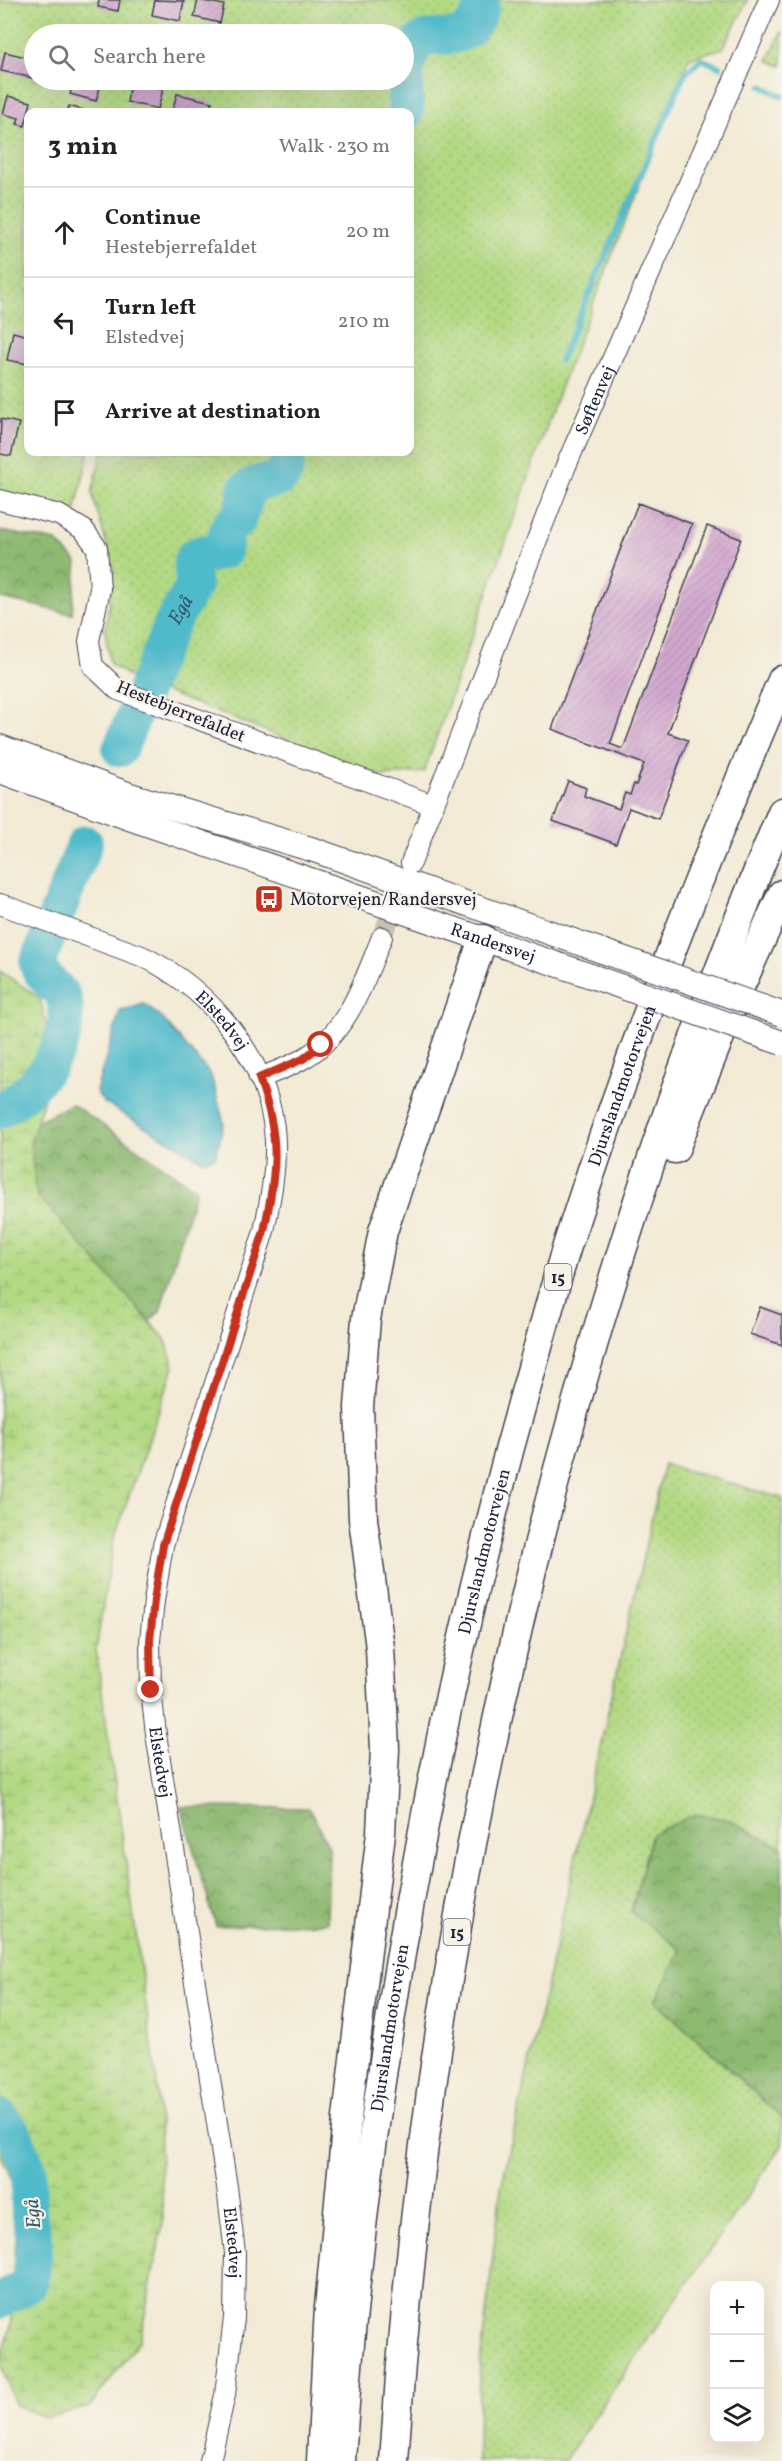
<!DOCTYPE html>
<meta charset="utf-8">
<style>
:root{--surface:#fff;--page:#f6f6f6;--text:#222;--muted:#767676;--line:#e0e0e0}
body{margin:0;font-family:Vollkorn,serif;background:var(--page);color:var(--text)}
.controls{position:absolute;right:18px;bottom:18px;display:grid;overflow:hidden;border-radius:12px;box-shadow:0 6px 24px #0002}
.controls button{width:54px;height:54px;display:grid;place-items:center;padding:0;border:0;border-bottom:2px solid var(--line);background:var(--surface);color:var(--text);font:30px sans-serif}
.stop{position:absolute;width:18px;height:18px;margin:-14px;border:4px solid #c8321e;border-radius:50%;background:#fff}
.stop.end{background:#c8321e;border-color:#fff;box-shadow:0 2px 6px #0008}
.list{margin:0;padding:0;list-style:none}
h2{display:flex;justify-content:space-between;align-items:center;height:78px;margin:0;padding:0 24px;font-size:26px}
h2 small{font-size:20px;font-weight:400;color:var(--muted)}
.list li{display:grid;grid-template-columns:39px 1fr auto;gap:18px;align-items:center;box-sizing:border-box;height:90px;padding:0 24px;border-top:2px solid var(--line)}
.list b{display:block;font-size:22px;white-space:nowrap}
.list p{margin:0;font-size:20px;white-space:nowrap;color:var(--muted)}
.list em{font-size:20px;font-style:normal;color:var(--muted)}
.icon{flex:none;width:33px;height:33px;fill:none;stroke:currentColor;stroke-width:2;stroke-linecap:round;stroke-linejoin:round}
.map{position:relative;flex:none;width:782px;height:2461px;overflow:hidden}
.search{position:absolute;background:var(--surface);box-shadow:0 6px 24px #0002;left:24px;top:24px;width:390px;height:66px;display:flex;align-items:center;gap:15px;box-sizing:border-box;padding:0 21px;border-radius:33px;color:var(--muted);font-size:22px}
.panel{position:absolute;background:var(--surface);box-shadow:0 6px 24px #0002;left:24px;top:108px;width:390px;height:348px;border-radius:12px}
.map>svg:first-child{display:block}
.grass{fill:url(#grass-dots);stroke:#6a7e5f;stroke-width:1.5;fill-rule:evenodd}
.forest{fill:url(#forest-crowns);stroke:#586e56;stroke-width:1.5}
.wetland{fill:url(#wetland-marsh);stroke:#6a7e5f;stroke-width:1.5}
.water{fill:#4fbaca;stroke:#386e82;stroke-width:1.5}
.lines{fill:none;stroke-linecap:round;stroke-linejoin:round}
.stream{stroke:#4fbaca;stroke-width:6}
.river{stroke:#4fbaca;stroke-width:36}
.building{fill:url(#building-hatch)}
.minor-tunnel{stroke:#c8c2b5;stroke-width:20;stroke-dasharray:20 10;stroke-linecap:butt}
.minor-casing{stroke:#414052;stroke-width:22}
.major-casing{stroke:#414052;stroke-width:26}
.highway-casing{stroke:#414052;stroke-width:31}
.minor{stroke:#fff;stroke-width:20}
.major{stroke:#fff;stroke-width:24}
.highway{stroke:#fff;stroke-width:28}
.major-bridge-casing{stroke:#414052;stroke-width:26;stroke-linecap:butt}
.major-bridge{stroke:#fff;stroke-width:24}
.route{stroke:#c8321e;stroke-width:8}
.labels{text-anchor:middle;stroke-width:4.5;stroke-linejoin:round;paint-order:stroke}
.shield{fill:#f7f3e8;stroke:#62616f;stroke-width:1.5}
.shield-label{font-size:16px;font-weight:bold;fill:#22223b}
.street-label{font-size:18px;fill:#22223b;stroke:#f7f3e8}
.poi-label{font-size:18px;fill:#22223b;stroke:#f7f3e8;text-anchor:start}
.water-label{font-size:20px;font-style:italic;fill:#32576d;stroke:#f7f3e8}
</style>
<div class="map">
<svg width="782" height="2461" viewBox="0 0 782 2461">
<defs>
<pattern id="grass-dots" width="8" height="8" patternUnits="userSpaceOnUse" patternTransform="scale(1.5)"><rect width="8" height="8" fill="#b2d983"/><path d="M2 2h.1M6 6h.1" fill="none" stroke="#99ba72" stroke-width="1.8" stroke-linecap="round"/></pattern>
<pattern id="forest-crowns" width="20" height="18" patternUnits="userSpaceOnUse" patternTransform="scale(1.5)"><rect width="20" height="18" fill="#8db971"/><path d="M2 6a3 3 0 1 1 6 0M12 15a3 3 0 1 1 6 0" fill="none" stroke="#73965e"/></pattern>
<pattern id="wetland-marsh" width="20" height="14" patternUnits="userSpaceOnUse" patternTransform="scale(1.5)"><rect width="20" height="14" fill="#b2d983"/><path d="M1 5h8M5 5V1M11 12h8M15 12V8" fill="none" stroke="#99ba72"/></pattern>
<pattern id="building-hatch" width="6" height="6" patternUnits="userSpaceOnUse" patternTransform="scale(1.5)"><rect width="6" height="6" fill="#d2a8cf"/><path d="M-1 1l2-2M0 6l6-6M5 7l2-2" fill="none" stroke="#b490b3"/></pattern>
</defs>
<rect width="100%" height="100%" fill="#f7f3e8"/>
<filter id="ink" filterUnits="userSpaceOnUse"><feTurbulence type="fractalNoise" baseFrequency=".0167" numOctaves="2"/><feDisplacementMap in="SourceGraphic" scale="12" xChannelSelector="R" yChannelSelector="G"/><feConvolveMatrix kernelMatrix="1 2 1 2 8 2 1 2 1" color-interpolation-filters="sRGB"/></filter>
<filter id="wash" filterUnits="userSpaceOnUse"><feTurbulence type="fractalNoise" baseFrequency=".008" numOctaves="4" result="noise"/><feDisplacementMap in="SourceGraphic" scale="24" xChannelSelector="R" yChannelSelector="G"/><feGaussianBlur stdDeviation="1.35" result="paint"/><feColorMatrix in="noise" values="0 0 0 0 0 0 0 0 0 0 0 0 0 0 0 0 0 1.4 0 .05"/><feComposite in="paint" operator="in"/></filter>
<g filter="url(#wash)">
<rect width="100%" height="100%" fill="#f2ead4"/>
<!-- grass -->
<g class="grass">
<path d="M0 0H748L723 48 689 58 561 386 424 772 381 776 135 680 110 664 105 631 114 570 92 493 102 452H410V112H28V452H89L74 516 0 499ZM34 34H404V80H34Z"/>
<polygon points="782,31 782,66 768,60"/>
<polygon points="664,1464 782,1498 782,1848 729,1820 652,1834 631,1911 681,1950 655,2001 782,2118 782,2146 564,2461 478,2461 479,2374 501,2188"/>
</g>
<!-- forest -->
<g class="forest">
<polygon points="0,531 56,541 77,562 72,614 0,598"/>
<polygon points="72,1104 196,1189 160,1311 137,1333 23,1178 27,1126"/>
<polygon points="181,1807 309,1808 329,1847 327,1923 216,1926"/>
<polygon points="696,1814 729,1820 782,1848 782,2118 655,2001 681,1950 631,1912 652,1834"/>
</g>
<!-- wetland -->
<polygon class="wetland" points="0,971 40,998 55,1063 30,1143 36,1194 165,1339 174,1367 113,1542 96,1650 158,2090 163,2222 140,2340 89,2407 45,2418 15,2404 1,2364 12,2320 18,2195 0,2152"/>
<!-- water -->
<polygon class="water" points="144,1004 162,1018 211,1075 224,1123 215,1157 203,1161 103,1102 96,1091 120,1011"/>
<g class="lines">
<!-- stream -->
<g class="stream">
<polyline points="762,86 782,96"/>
<polyline points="560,361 684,75 701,59 720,67"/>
</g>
<!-- river -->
<g class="river">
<path d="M406 112C406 90 402 68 414 48 427 24 459 52 477 18 480 12 483 6 481 0"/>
<path id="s1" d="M120 749 172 623 194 585 191 562 194 556 204 552 215 554 224 551C227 538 223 524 238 521L245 501V490C269 472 287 494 288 452"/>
<path d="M0 1110C34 1095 76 1039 64 1000 60 986 41 979 37 964L85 843"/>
<polyline points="0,2117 14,2134 28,2168 29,2215 35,2243 29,2284 0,2301"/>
</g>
</g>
<g id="blocks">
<!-- building -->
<g class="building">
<polygon points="99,0 120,0 118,11 98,7"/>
<polygon points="155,0 184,1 180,21 152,15"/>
<polygon points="198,0 224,5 220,23 194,17"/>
<polygon points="5,52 34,59 33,78 1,71"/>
<polygon points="75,80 102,81 96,101 70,94"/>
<polygon points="131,82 163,89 158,109 127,102"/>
<polygon points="177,94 212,102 209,112 172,112"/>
<polygon points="8,96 31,102 25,126 17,124 19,118 3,114"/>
<polygon points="69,106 90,112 67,112"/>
<polygon points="13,332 28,336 28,364 7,360"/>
<polygon points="1,419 19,423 11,456 0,454"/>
<polygon points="638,503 692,524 610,744 623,749 707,526 741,539 668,733 688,740 658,819 629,808 616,844 553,821 568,781 586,788 584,796 619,809 625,793 630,795 634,784 636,785 644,764 552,729"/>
<polygon points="760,1307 782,1315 782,1345 750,1334"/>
</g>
</g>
</g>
<g filter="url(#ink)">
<use href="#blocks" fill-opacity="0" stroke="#414052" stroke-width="1.5"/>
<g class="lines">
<!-- minor-tunnel -->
<polyline class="minor-tunnel" points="382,937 408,870"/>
<!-- minor casing -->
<g class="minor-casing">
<g id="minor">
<polyline points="0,500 59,515 84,530 97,548 100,589 89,641 93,666 118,690 433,805"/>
<path id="s2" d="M411 863 565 468 769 0"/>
<path id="s3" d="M0 904 144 957C211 990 271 1062 275 1140 276 1172 270 1201 264 1231L163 1545 154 1601 150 1641 151 1690 156 1734 227 2187 235 2253 234 2318 225 2395 210 2461"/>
<path d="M259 1078C273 1073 288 1067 301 1060 347 1035 364 982 382 937"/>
</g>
</g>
<!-- major casing -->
<g class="major-casing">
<g id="major">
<polyline points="0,747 130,795 314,850 602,951"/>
<path id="s4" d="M0 771 129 818 591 976"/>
</g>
</g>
<!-- highway casing -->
<g class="highway-casing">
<g id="highway">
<polyline points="675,1149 739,989 782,894"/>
<polyline points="321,2461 329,2307 347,2118 381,1833 385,1749 380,1648 363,1519 359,1407 366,1319 383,1231 483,939"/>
<path id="s5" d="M341 2461C354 2251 383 2043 422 1836 451 1678 488 1522 532 1368 544 1326 555 1284 568 1243 629 1051 703 864 782 680"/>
<path d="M394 2461C429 1896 565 1334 782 812"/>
</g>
</g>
<!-- minor -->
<use href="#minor" class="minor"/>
<!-- major -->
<use href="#major" class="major"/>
<!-- highway -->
<use href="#highway" class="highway"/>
<!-- major-bridge casing -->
<g class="major-bridge-casing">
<g id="major-bridge">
<polyline points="602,951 782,1014"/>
<polyline points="591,976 782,1043"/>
</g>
</g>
<!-- major-bridge -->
<use href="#major-bridge" class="major-bridge"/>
</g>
</g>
<g class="lines" filter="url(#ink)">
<!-- route -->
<path class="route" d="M151 1690 150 1641 154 1600 163 1545 264 1231C277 1170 281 1138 259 1078L303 1059 321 1045"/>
</g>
<!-- icons -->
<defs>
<g id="bus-square" transform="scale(1.5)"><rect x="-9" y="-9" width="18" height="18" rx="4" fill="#c8321e" stroke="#f7f3e8"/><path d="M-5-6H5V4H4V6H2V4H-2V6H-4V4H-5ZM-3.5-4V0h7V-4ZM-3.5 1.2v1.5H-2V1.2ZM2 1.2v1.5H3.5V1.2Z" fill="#fff"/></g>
</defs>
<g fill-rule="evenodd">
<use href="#bus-square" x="269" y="899"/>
</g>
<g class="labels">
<!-- shield labels -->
<g class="shield">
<rect x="544.5" y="1264" width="27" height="26" rx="4.5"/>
<rect x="443.5" y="1919" width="27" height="26" rx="4.5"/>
</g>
<g class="shield-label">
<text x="558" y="1283">15</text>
<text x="457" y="1938">15</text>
</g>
<!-- street labels -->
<g class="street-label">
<text dy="6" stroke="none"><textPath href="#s2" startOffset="498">Søftenvej</textPath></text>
<text transform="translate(181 711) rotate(22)" y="6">Hestebjerrefaldet</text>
<text dy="6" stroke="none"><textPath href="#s4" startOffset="522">Randersvej</textPath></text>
<text dy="6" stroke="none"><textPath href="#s3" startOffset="255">Elstedvej</textPath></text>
<text dy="6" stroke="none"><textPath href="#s5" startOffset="1408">Djurslandmotorvejen</textPath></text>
<text dy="6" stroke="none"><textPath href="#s5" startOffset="922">Djurslandmotorvejen</textPath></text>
<text dy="6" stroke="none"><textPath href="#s3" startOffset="1029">Elstedvej</textPath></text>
<text dy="6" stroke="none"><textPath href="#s5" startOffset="436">Djurslandmotorvejen</textPath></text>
<text dy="6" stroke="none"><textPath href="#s3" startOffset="1515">Elstedvej</textPath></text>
</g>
<!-- poi labels -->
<g class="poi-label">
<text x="290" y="905">Motorvejen/Randersvej</text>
</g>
<!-- water labels -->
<g class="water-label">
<text dy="7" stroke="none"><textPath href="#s1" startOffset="152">Egå</textPath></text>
<text transform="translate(32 2214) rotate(-95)" y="7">Egå</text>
</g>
</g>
</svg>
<div class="controls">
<button>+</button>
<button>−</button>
<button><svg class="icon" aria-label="layers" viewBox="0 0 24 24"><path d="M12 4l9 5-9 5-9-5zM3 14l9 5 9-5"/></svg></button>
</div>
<div class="stop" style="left:321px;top:1045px"></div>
<div class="stop end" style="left:151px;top:1690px"></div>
<div class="search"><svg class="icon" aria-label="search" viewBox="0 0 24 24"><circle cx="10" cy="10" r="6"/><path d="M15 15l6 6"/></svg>Search here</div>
<section class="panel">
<h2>3 min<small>Walk · 230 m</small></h2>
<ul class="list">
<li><svg class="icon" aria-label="ahead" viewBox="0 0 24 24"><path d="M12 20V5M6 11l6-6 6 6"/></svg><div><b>Continue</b><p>Hestebjerrefaldet</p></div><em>20 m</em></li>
<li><svg class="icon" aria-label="left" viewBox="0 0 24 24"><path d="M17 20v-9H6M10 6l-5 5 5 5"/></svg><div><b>Turn left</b><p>Elstedvej</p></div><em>210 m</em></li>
<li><svg class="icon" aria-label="arrive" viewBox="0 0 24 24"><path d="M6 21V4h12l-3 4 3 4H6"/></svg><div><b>Arrive at destination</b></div></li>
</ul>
</section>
</div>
